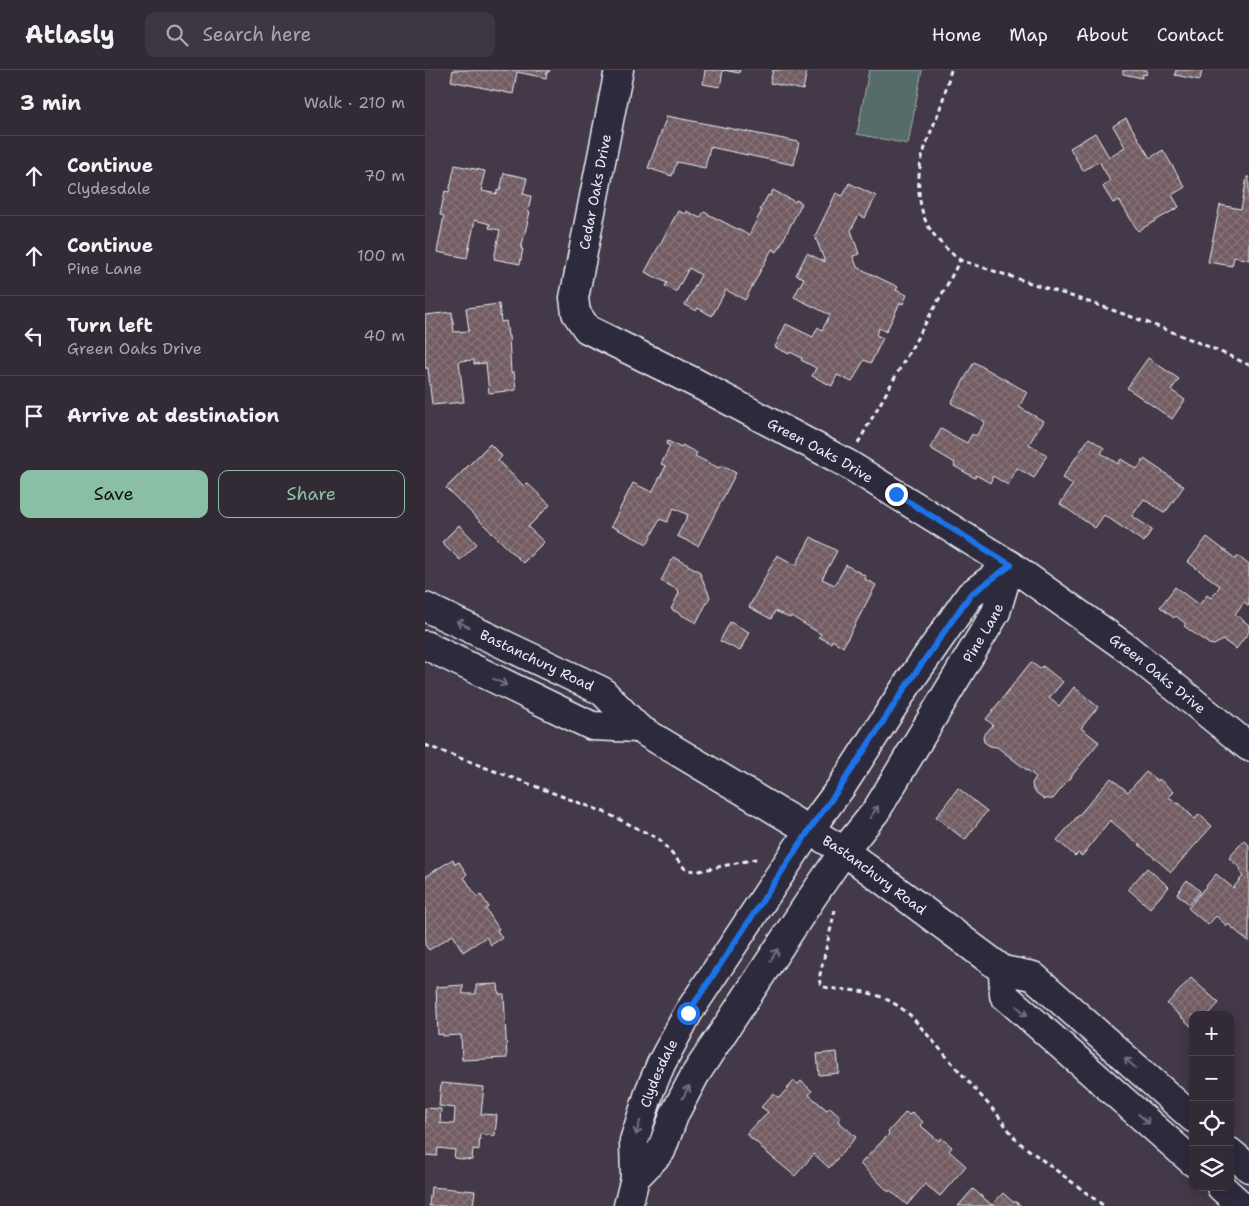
<!DOCTYPE html>
<meta charset="utf-8">
<style>
:root{--surface:#322b36;--page:#3d3742;--text:#f1f3f6;--muted:#a8a7ad;--line:#4d4751;--accent:#8abfa5}
body{margin:0;font-family:"Shantell Sans",sans-serif;background:var(--page);color:var(--text)}
.controls{position:absolute;right:15px;bottom:15px;display:grid;overflow:hidden;border-radius:10px;box-shadow:0 2px 12px #0003}
.controls button{width:45px;height:45px;display:grid;place-items:center;padding:0;border:0;border-bottom:1px solid var(--line);background:var(--surface);color:var(--text);font:25px sans-serif}
.stop{position:absolute;width:15px;height:15px;margin:-11px;border:4px solid #1a73e8;border-radius:50%;background:#fff}
.stop.end{background:#1a73e8;border-color:#fff;box-shadow:0 1px 5px #0008}
.list{margin:0;padding:0;list-style:none}
h2{display:flex;justify-content:space-between;align-items:center;height:65px;margin:0;padding:0 20px;font-size:21px}
h2 small{font-size:16px;font-weight:400;color:var(--muted)}
.list li{display:grid;grid-template-columns:32px 1fr auto;gap:15px;align-items:center;box-sizing:border-box;height:80px;padding:0 20px;border-top:1px solid var(--line)}
.list b{display:block;font-size:19px;white-space:nowrap}
.list p{margin:0;font-size:16px;white-space:nowrap;color:var(--muted)}
.list em{font-size:16px;font-style:normal;color:var(--muted)}
.actions{display:flex;gap:10px;padding:15px 20px}
.actions a{flex:1;padding:11px 0;border:1px solid var(--accent);border-radius:10px;text-align:center;font-size:18px;color:var(--accent)}
.actions .main{background:var(--accent);color:#111}
.icon{flex:none;width:28px;height:28px;fill:none;stroke:currentColor;stroke-width:2;stroke-linecap:round;stroke-linejoin:round}
.map{position:relative;flex:none;width:824px;height:1136px;overflow:hidden}
header{display:flex;align-items:center;gap:30px;box-sizing:border-box;height:70px;padding:0 25px;background:var(--surface);border-bottom:1px solid var(--line)}
header strong{font-size:24px}
nav{display:flex;gap:28px;margin-inline-start:auto;font-size:18px}
.search{width:350px;height:45px;background:var(--page);display:flex;align-items:center;gap:12px;box-sizing:border-box;padding:0 18px;border-radius:10px;color:var(--muted);font-size:19px}
main{display:flex}
aside{flex:1;background:var(--surface)}
.map>svg:first-child{display:block}
.park{fill:#566c67;stroke:#9faeb0}
.building{fill:url(#building-cross-hatch);stroke:#e8f1f8}
.lines{fill:none;stroke-linecap:round;stroke-linejoin:round}
.minor-casing{stroke:#e8f1f8;stroke-width:31}
.secondary-casing{stroke:#e8f1f8;stroke-width:31}
.path{stroke:#e8f1f8;stroke-width:3;stroke-dasharray:5 4;stroke-linecap:butt}
.minor{stroke:#2f2a3d;stroke-width:28}
.secondary{stroke:#2f2a3d;stroke-width:28}
.oneway{stroke:#70707e}
.route{stroke:#1a73e8;stroke-width:6}
.labels{text-anchor:middle;stroke-width:4;stroke-linejoin:round;paint-order:stroke}
.street-label{font-size:14px;fill:#e8f1f8;stroke:#2f2a3d}
</style>
<header>
<strong>Atlasly</strong>
<div class="search"><svg class="icon" aria-label="search" viewBox="0 0 24 24"><circle cx="10" cy="10" r="6"/><path d="M15 15l6 6"/></svg>Search here</div>
<nav><a>Home</a><a>Map</a><a>About</a><a>Contact</a></nav>
</header>
<main>
<aside>
<h2>3 min<small>Walk · 210 m</small></h2>
<ul class="list">
<li><svg class="icon" aria-label="ahead" viewBox="0 0 24 24"><path d="M12 20V5M6 11l6-6 6 6"/></svg><div><b>Continue</b><p>Clydesdale</p></div><em>70 m</em></li>
<li><svg class="icon" aria-label="ahead" viewBox="0 0 24 24"><path d="M12 20V5M6 11l6-6 6 6"/></svg><div><b>Continue</b><p>Pine Lane</p></div><em>100 m</em></li>
<li><svg class="icon" aria-label="left" viewBox="0 0 24 24"><path d="M17 20v-9H6M10 6l-5 5 5 5"/></svg><div><b>Turn left</b><p>Green Oaks Drive</p></div><em>40 m</em></li>
<li><svg class="icon" aria-label="arrive" viewBox="0 0 24 24"><path d="M6 21V4h12l-3 4 3 4H6"/></svg><div><b>Arrive at destination</b></div></li>
</ul>
<div class="actions"><a class="main">Save</a><a>Share</a></div>
</aside>
<div class="map">
<svg width="824" height="1136" viewBox="0 0 824 1136">
<defs>
<pattern id="building-cross-hatch" width="8" height="8" patternUnits="userSpaceOnUse" patternTransform="scale(1.25)"><rect width="8" height="8" fill="#725b62"/><path d="M0 0l8 8M0 8l8-8" fill="none" stroke="#867379"/></pattern>
</defs>
<rect width="100%" height="100%" fill="#433948"/>
<filter id="ink" filterUnits="userSpaceOnUse"><feTurbulence type="fractalNoise" baseFrequency=".02" numOctaves="2"/><feDisplacementMap in="SourceGraphic" scale="10" xChannelSelector="R" yChannelSelector="G"/><feConvolveMatrix kernelMatrix="1 2 1 2 8 2 1 2 1" color-interpolation-filters="sRGB"/></filter>
<g filter="url(#ink)">
<!-- park -->
<polygon class="park" points="444,0 497,0 483,74 432,64"/>
<!-- building -->
<g class="building">
<polygon points="28,0 125,0 124,2 122,2 121,8 92,2 88,24 26,11"/>
<polygon points="280,0 315,0 314,3 298,0 295,17 278,14"/>
<polygon points="348,0 382,0 378,20 345,13"/>
<polygon points="698,0 722,0 721,5 718,4 717,8 698,4"/>
<polygon points="751,0 777,0 775,10 750,5"/>
<polygon points="242,46 374,72 369,95 285,77 280,98 252,92 247,106 223,98"/>
<polygon points="701,48 725,88 738,80 760,117 747,125 754,137 713,161 694,130 688,133 678,117 685,111 674,91 658,101 645,78 670,63 684,87 700,77 688,56"/>
<polygon points="30,95 60,101 56,117 58,118 57,121 72,124 72,120 75,121 79,103 102,108 98,124 106,126 103,142 105,142 96,179 98,179 95,194 69,189 75,160 64,158 65,154 50,150 42,188 12,182 19,146 15,145 20,121 24,122"/>
<polygon points="822,107 824,107 824,190 809,187 807,196 783,192 795,135 816,139"/>
<polygon points="424,113 451,126 440,148 434,145 426,160 434,184 428,186 432,197 473,217 471,220 482,225 478,234 475,233 461,262 454,258 451,265 458,268 446,293 439,290 427,312 412,305 407,316 387,306 391,298 376,290 377,288 365,282 364,284 350,277 361,254 388,267 393,257 397,260 405,245 369,227 379,208 371,205 382,183 400,192 390,166 411,123 418,126"/>
<polygon points="348,120 370,132 371,130 377,133 352,182 347,179 320,230 301,220 287,246 273,238 271,241 260,235 276,205 264,198 251,222 240,216 242,213 220,202 253,141 260,144 261,141 275,148 279,142 324,165 337,140 335,140 343,125 345,126"/>
<polygon points="74,234 76,252 81,251 83,266 84,266 86,303 89,302 91,320 64,323 61,293 49,294 49,290 34,291 39,332 7,335 3,298 0,298 0,245 27,242 29,262 44,261 41,238"/>
<polygon points="723,288 754,309 746,320 760,330 747,349 702,318"/>
<polygon points="549,292 602,322 594,337 618,351 604,374 622,385 609,408 592,398 583,415 568,406 565,413 551,405 550,408 529,396 530,393 505,378 516,359 542,373 547,364 551,366 560,352 526,333"/>
<polygon points="664,368 679,378 676,383 693,394 696,389 712,399 719,389 759,416 740,443 719,429 707,446 727,459 719,472 679,445 670,458 635,434 648,414 637,408"/>
<polygon points="243,371 256,378 257,375 272,383 270,386 294,398 296,395 311,403 273,476 252,466 263,445 249,438 242,452 235,449 222,474 186,456 208,413 227,422 241,396 236,394 245,376 241,374"/>
<polygon points="65,374 77,386 73,391 99,416 102,413 125,435 103,457 119,472 98,493 21,418"/>
<polygon points="34,455 52,474 35,490 17,472"/>
<polygon points="386,467 412,481 397,509 410,515 421,495 441,506 440,509 451,515 418,577 407,570 406,573 394,567 396,564 366,546 365,548 350,541 346,549 324,537 352,485 371,495"/>
<polygon points="782,467 811,489 813,486 824,495 824,536 819,532 810,544 824,555 824,562 811,579 798,570 789,575 784,574 759,556 761,554 751,546 749,548 735,537 750,517 774,535 782,525 786,528 795,516 763,492"/>
<polygon points="248,487 274,501 285,527 271,553 246,539 254,523 253,520 236,511"/>
<polygon points="305,552 324,562 315,581 295,571"/>
<polygon points="606,592 615,599 618,596 638,612 624,628 634,636 649,617 673,637 656,658 674,672 628,729 619,729 608,720 607,713 611,707 572,677 565,676 559,672 558,666 568,655 561,649"/>
<polygon points="721,702 733,711 734,709 749,722 744,727 753,734 754,733 770,749 774,744 787,756 746,802 685,750 657,786 653,783 650,786 632,770 686,708 703,722"/>
<polygon points="533,718 562,741 540,770 511,747"/>
<polygon points="819,770 824,775 824,872 803,854 802,856 791,846 783,855 763,838 791,804 808,818 818,806 814,802 816,799 804,788"/>
<polygon points="28,789 30,794 34,792 42,804 39,807 52,827 56,825 64,837 61,839 74,859 72,860 77,868 66,875 61,867 38,882 28,865 4,880 0,875 0,807"/>
<polygon points="722,798 744,817 725,838 703,819"/>
<polygon points="762,810 775,821 764,834 752,824"/>
<polygon points="766,908 794,933 783,945 768,945 768,958 742,934"/>
<polygon points="73,914 74,924 79,924 82,988 37,990 36,965 18,966 18,964 13,965 11,917 38,915 38,924 51,924 51,915"/>
<polygon points="412,982 414,1003 394,1005 392,984"/>
<polygon points="369,1011 373,1014 376,1011 387,1021 384,1025 402,1040 405,1037 416,1047 413,1051 431,1067 404,1098 389,1084 370,1106 336,1078 337,1077 321,1064 333,1051 334,1052 343,1042 336,1037 348,1024 354,1028"/>
<polygon points="16,1013 59,1017 56,1044 72,1045 70,1066 55,1064 54,1080 48,1079 47,1090 29,1088 30,1080 13,1078 12,1086 0,1085 0,1038 16,1039 15,1053 29,1054 30,1038 14,1036"/>
<polygon points="481,1042 484,1045 487,1042 498,1052 495,1055 514,1071 516,1068 527,1077 524,1081 541,1096 515,1126 500,1114 482,1135 465,1120 464,1122 435,1094 464,1064 463,1062"/>
<polygon points="6,1117 50,1121 48,1136 4,1136"/>
<polygon points="548,1119 567,1135 578,1123 588,1132 591,1132 596,1136 533,1136"/>
</g>
<g class="lines">
<!-- minor casing -->
<g class="minor-casing">
<g id="minor">
<path id="s1" d="M194 0 149 228 151 243 162 259 271 313 421 393 585 495 703 579 824 677"/>
<path id="s2" d="M210 1108 236 1081 250 1043 270 1005 388 826 419 781 451 741 571 542 585 495"/>
<path id="s3" d="M203 1136 210 1108 209 1071 225 1020 236 994 263 943 385 759 417 716 482 615 545 525 585 495"/>
</g>
</g>
<!-- secondary casing -->
<g class="secondary-casing">
<g id="secondary">
<path id="s4" d="M0 537 177 621 213 658 419 781 578 900 608 906 768 1048"/>
<polyline points="0,575 167,656 213,658"/>
<polyline points="578,900 579,925 768,1092"/>
<polyline points="805,1082 824,1098"/>
<polyline points="796,1117 817,1136"/>
</g>
</g>
<!-- path -->
<g class="path">
<path d="M526 0C522 14 519 28 514 41 508 57 501 72 497 88 491 109 493 141 505 159 513 172 524 181 535 190 632 222 732 251 824 295"/>
<polyline points="433,373 522,215 535,190"/>
<polyline points="0,675 179,742 234,769 261,800 274,801 335,788"/>
<path d="M410 840 394 909 396 916C408 920 419 919 432 921 452 923 470 932 485 945L572 1044 592 1071 679 1136"/>
</g>
<!-- minor -->
<use href="#minor" class="minor"/>
<!-- secondary -->
<use href="#secondary" class="secondary"/>
</g>
<!-- one-way arrows -->
<defs><path id="oneway-shaft" d="M-6 0H5M1.5-3L5.5 0L1.5 3" fill="none" stroke-width="1.6" stroke-linecap="round" stroke-linejoin="round" transform="scale(1.25)"/></defs>
<g class="oneway">
<use href="#oneway-shaft" transform="translate(38 554) rotate(-154)"/>
<use href="#oneway-shaft" transform="translate(75 612) rotate(26)"/>
<use href="#oneway-shaft" transform="translate(449 742) rotate(-55)"/>
<use href="#oneway-shaft" transform="translate(349 885) rotate(-57)"/>
<use href="#oneway-shaft" transform="translate(597 941) rotate(42)"/>
<use href="#oneway-shaft" transform="translate(705 993) rotate(-138)"/>
<use href="#oneway-shaft" transform="translate(261 1022) rotate(-62)"/>
<use href="#oneway-shaft" transform="translate(719 1049) rotate(42)"/>
<use href="#oneway-shaft" transform="translate(213 1058) rotate(107)"/>
</g>
</g>
<g class="lines" filter="url(#ink)">
<!-- route -->
<polyline class="route" points="263,943 385,759 416,716 482,615 545,525 586,495 471,424"/>
</g>
<g class="labels">
<!-- street labels -->
<g class="street-label">
<text transform="translate(170 122) rotate(-79)" y="5">Cedar Oaks Drive</text>
<text dy="5" stroke="none"><textPath href="#s1" startOffset="530">Green Oaks Drive</textPath></text>
<text dy="5" stroke="none"><textPath href="#s2" startOffset="649">Pine Lane</textPath></text>
<text dy="5" stroke="none"><textPath href="#s4" startOffset="124">Bastanchury Road</textPath></text>
<text dy="5" stroke="none"><textPath href="#s1" startOffset="935">Green Oaks Drive</textPath></text>
<text dy="5" stroke="none"><textPath href="#s4" startOffset="526">Bastanchury Road</textPath></text>
<text dy="5" stroke="none"><textPath href="#s3" startOffset="138">Clydesdale</textPath></text>
</g>
</g>
</svg>
<div class="controls">
<button>+</button>
<button>−</button>
<button><svg class="icon" aria-label="locate" viewBox="0 0 24 24"><circle cx="12" cy="12" r="6"/><path d="M12 2v4M12 18v4M2 12h4M18 12h4"/></svg></button>
<button><svg class="icon" aria-label="layers" viewBox="0 0 24 24"><path d="M12 4l9 5-9 5-9-5zM3 14l9 5 9-5"/></svg></button>
</div>
<div class="stop" style="left:263px;top:943px"></div>
<div class="stop end" style="left:471px;top:424px"></div>
</div>
</main>
